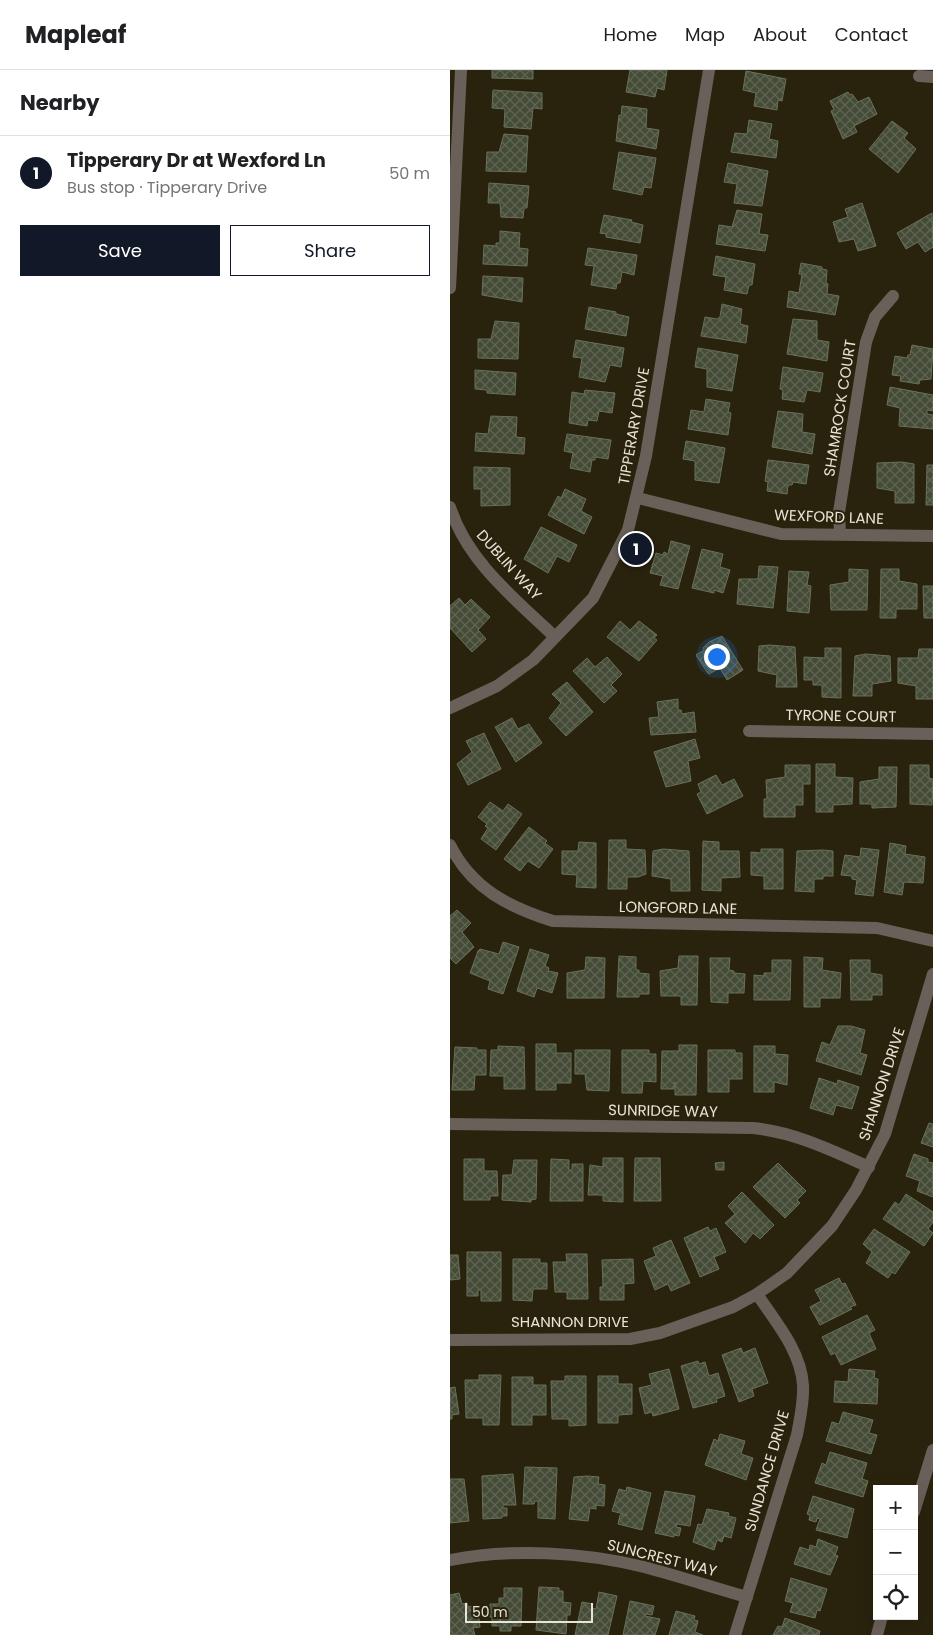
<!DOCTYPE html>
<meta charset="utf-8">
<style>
:root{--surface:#fff;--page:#f2f2f2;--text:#202124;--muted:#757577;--line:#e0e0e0;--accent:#111827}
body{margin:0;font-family:Poppins,sans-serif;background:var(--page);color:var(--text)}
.controls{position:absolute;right:15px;bottom:15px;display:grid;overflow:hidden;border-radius:0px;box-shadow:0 5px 20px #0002}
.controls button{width:45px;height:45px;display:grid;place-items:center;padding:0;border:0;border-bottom:1px solid var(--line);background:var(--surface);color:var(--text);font:25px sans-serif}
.scale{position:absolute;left:15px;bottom:12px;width:128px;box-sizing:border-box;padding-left:5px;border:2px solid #e8e4d6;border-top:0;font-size:14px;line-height:18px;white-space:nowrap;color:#e8e4d6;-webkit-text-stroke:4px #29220d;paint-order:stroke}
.you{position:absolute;left:266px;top:586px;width:18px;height:18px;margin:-12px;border:4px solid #fff;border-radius:50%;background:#1a73e8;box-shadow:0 0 0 8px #1a73e833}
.badge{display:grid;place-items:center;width:32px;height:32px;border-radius:50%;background:var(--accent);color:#fff;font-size:16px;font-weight:700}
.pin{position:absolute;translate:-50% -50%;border:2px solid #fff;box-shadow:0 1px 5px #0006}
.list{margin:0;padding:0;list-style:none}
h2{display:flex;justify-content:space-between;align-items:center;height:65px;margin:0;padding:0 20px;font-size:21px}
h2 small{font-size:16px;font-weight:400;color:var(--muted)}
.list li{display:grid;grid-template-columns:32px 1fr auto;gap:15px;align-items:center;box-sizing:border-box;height:75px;padding:0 20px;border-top:1px solid var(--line)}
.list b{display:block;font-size:19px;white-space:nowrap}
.list p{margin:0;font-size:16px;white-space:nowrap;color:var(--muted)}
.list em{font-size:16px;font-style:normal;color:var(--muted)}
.actions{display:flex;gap:10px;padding:15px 20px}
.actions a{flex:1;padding:11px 0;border:1px solid var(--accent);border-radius:0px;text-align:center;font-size:18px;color:var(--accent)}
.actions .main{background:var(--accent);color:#fff}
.icon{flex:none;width:28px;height:28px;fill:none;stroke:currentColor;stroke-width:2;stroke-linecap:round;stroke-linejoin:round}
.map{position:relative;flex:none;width:483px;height:1565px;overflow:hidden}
header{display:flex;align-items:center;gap:30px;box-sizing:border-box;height:70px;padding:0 25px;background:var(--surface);border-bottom:1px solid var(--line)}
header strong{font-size:24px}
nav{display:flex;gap:28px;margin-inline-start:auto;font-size:18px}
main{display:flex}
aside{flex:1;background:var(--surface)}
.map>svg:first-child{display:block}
.building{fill:url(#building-cross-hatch);stroke:#69715a}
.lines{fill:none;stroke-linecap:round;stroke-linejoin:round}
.minor{stroke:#696059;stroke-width:12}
.labels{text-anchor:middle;stroke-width:4;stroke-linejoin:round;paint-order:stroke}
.street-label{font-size:15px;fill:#e8e4d6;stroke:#29220d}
</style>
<header>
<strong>Mapleaf</strong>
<nav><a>Home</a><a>Map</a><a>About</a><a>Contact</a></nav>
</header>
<main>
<aside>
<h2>Nearby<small></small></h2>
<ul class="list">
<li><span class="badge">1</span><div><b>Tipperary Dr at Wexford Ln</b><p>Bus stop · Tipperary Drive</p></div><em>50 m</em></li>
</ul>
<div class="actions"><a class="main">Save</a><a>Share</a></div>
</aside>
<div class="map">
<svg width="483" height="1565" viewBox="0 0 483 1565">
<defs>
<pattern id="building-cross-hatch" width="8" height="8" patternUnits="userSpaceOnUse" patternTransform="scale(1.25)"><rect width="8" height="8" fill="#444b36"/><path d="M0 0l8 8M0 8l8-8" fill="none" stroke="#5f6552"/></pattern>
</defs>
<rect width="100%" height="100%" fill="#29220d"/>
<!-- building -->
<g class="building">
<polygon points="42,0 83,0 83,9 42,8"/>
<polygon points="180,0 217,0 214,20 207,18 205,27 176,22"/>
<polygon points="296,1 336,9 332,31 328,30 327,40 304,36 306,23 293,20"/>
<polygon points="43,20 92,23 92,39 83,38 81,59 54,57 55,39 42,38"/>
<polygon points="398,22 400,25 402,24 408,32 419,27 427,44 404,56 407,62 393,69 381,41 384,40 380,31"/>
<polygon points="172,36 197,39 196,58 209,60 206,79 166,71 169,45 171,46"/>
<polygon points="299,50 322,54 319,69 328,71 326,88 281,82 285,63 297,64"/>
<polygon points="442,51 458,63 454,68 466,79 448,103 419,79"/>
<polygon points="54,64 78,66 76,102 36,101 37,82 49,82"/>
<polygon points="169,82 206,88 201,118 194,117 192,125 163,119"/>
<polygon points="278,93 318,101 312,136 284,133 287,114 274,112"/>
<polygon points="39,113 79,116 77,138 74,138 73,148 51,147 50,133 38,133"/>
<polygon points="412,133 426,176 408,181 404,169 389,172 383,152 398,147 395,139"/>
<polygon points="287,140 312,144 309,164 318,165 315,181 266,174 269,155 282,157"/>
<polygon points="482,143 483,177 475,182 468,172 456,179 447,163"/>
<polygon points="154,145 182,150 181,152 193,155 190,173 156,167 156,164 150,163"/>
<polygon points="50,161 70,163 69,178 78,179 77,196 33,194 34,175 46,176 46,173 50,173"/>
<polygon points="138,178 187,185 184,205 172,202 170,213 167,213 166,219 141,215 144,196 135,195"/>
<polygon points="266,186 305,194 302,215 299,215 297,224 274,220 276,207 263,205"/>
<polygon points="351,193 372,197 372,199 377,200 376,213 378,214 377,224 389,226 385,245 337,237 339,221 349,223 352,204 349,204"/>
<polygon points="33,206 73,208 72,232 32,225"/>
<polygon points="272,234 292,239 290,254 298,256 296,273 251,266 255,247 267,249 270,247"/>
<polygon points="139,237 166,242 166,244 179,247 176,266 135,259"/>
<polygon points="343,249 367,251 367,270 379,272 377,291 337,284"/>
<polygon points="45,251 69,253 68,289 28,288 28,269 41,269"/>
<polygon points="126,270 174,278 171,297 160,295 155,312 129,307 132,288 123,287"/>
<polygon points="462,275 483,279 481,309 470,310 469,314 450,311 451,306 442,305 445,286 457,288 458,285 460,285"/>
<polygon points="248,278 288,285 282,321 257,317 257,299 245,297"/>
<polygon points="333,297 373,303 370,322 357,320 354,332 332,329 333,320 330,319"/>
<polygon points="25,300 66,303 65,325 37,323 37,320 25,319"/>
<polygon points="440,317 483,325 483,341 477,340 477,344 483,345 483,359 449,356 450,338 437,335"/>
<polygon points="135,320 165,323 162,343 149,341 147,351 138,350 137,356 119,353 122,322 134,324"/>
<polygon points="256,329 280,333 278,342 281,343 278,365 238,359 241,340 254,342"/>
<polygon points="328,341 353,344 352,362 365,364 362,384 322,377"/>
<polygon points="41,346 67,347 66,367 75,368 74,384 25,381 26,363 38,364"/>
<polygon points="117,364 161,370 158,389 145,387 145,390 142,390 140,402 120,398 123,383 114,381"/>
<polygon points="236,371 275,378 269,413 245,410 245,391 233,389"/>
<polygon points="318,390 359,395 356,414 343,412 342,415 338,415 337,424 317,421 318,412 315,411"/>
<polygon points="452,392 464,394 464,433 445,433 445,421 427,418 427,393"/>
<polygon points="477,395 483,395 483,435 476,435"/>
<polygon points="24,397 60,398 60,435 31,436 31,419 24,419"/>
<polygon points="115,419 136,429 131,441 142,447 134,464 98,445 108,426 111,428"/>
<polygon points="91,457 127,475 119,492 107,486 98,503 74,489"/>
<polygon points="221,471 240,476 228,519 210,515 213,506 200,503 206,483 213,485 214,482 218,484"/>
<polygon points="252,479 273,484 270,497 280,500 273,523 264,520 264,523 242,518"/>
<polygon points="309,496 328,497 323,538 287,534 289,509 308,509"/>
<polygon points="399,499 418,500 417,540 381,540 380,515 399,512"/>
<polygon points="431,499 449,499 449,511 467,514 467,539 446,539 446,548 430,548"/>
<polygon points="339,501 359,502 357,515 361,516 359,543 337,541"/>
<polygon points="473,516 483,516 483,548 474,548"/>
<polygon points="9,528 15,535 21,529 40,547 28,560 36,569 22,582 0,558 0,536"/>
<polygon points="170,551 180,560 189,551 207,565 204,568 207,570 189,591 157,567"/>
<polygon points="272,566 293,600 277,610 270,598 259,604 257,602 246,585 254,580 253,578 259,572"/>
<polygon points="319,575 345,577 347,617 326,617 327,605 308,601 309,576"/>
<polygon points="375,578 391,578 391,628 372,627 372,615 363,615 363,610 354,610 354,587 375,588"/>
<polygon points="469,579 483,579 483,629 466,629 466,616 448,613 448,588 468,588"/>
<polygon points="416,584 440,586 441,611 422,614 422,626 403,626 405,586"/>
<polygon points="157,587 172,604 161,615 167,621 154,633 123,601 137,588 145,597"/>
<polygon points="117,612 143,642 116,666 99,648 111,633 102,624"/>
<polygon points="228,629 228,640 231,640 232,644 244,642 246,662 201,665 199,648 209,647 207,632"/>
<polygon points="62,648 68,659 79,654 92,673 66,692 45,657"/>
<polygon points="34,663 51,699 18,715 7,694 22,682 16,671"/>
<polygon points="245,669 250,688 238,691 241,711 216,717 204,682"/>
<polygon points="366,694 385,694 385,707 403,708 402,734 383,735 383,742 366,742"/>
<polygon points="335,695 360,695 360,714 353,714 353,735 345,735 345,747 314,747 314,729 317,729 316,710 335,707"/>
<polygon points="460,695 479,695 479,708 483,709 482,735 460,734"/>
<polygon points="429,697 447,697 446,737 422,738 422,734 410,734 410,712 429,709"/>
<polygon points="266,705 272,715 284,709 293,726 257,744 247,724 251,722 248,714"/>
<polygon points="40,732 53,741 58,734 72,744 46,780 31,769 38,758 35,756 37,754 28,747"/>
<polygon points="79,757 97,771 95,773 103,779 89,798 78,791 70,801 54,789"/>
<polygon points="159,770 176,770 176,779 195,780 196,804 188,807 177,807 177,819 158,819"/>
<polygon points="253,771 269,772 269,781 289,781 290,807 271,808 271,821 252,820"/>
<polygon points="129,772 146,773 146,818 126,817 127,805 112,804 112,781 128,781"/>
<polygon points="440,773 456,776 455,784 475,787 473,813 454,812 452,825 434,822"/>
<polygon points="411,778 429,780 423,826 405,824 407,810 402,809 402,806 391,805 395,785 410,787"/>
<polygon points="213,779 239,781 240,821 221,821 221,809 202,806 203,781"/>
<polygon points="311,779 333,779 333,819 314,819 314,806 301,805 301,782 311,783"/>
<polygon points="373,780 383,781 383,806 373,806 373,809 364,809 364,822 345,821 347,781"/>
<polygon points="7,840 21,853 12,862 24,877 6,894 0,888 0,846"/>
<polygon points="53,872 69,877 53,924 38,919 40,911 20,903 28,881 30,879 49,884"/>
<polygon points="80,879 99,885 95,896 99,898 98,901 108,903 102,923 87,918 84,927 67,921"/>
<polygon points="169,886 186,887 186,900 189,900 189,903 199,904 199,924 189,924 189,927 167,927"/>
<polygon points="229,886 248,886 247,935 231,935 231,926 211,926 210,901 228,898"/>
<polygon points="136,887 155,888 154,928 117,928 117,903 135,900"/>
<polygon points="354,887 373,888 372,900 391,903 390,928 370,928 370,937 354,937"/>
<polygon points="260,888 280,888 279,900 284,901 284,903 295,904 294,923 278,923 278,933 261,932"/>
<polygon points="322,890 341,890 340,930 304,930 304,905 314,906 314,903 322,903"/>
<polygon points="400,890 420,890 420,903 432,905 432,925 422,925 422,930 401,930"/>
<polygon points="388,956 401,956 415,960 410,983 417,985 411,1005 366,991 372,972 380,975"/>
<polygon points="86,974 106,974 106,983 121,983 121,1013 106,1013 106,1020 86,1020"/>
<polygon points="229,975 247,975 246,1025 225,1025 225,1012 224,1019 211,1019 212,981 229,981"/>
<polygon points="48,976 74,977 75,1019 54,1019 54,1006 40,1006 41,980 48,980"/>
<polygon points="304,976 325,976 325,984 338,985 337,1015 324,1012 324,1022 304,1022"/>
<polygon points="5,977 27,978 27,980 36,980 36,1005 25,1005 24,1020 2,1020"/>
<polygon points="125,980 160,980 159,1021 137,1020 135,1004 125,1004"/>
<polygon points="172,980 199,980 199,984 206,984 206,1012 193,1011 192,1023 172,1023"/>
<polygon points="258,980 285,980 285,983 292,983 292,1009 279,1009 279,1022 258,1022"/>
<polygon points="369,1008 387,1014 388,1010 409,1017 402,1039 386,1035 383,1045 360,1038"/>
<polygon points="479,1053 483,1054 483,1077 471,1073"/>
<polygon points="464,1084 478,1089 478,1092 483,1093 483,1127 467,1121 470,1111 456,1106"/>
<polygon points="153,1088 173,1088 173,1132 153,1131 153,1125 138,1125 140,1095 153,1097"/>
<polygon points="185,1088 210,1088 211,1131 184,1131"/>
<polygon points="14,1089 34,1089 34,1101 47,1101 48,1126 40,1126 40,1130 14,1130"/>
<polygon points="101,1089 119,1090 119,1100 122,1100 122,1094 133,1094 133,1131 100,1131"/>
<polygon points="64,1090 87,1090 86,1129 81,1130 81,1132 52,1130 53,1105 62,1105"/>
<polygon points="274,1092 274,1100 266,1100 265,1093"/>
<polygon points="328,1093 356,1121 347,1130 350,1133 335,1148 303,1117"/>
<polygon points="292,1122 324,1155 310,1169 303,1163 295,1173 275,1153 285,1144 278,1136"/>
<polygon points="456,1124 483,1142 483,1152 478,1159 483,1163 474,1176 433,1149 445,1132 449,1135"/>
<polygon points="258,1157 260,1161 266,1158 276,1182 264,1187 269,1199 250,1207 234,1168"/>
<polygon points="424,1159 460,1182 445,1204 442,1202 438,1208 416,1193 422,1182 413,1174"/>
<polygon points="221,1170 240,1213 221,1221 218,1214 205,1220 194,1191 206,1186 203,1178"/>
<polygon points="17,1182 51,1182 51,1231 31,1231 31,1220 28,1220 28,1226 17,1226"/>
<polygon points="116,1184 137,1184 138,1229 117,1229 117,1222 105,1222 103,1192 117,1192"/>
<polygon points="0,1185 8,1185 10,1209 0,1210"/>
<polygon points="63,1189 90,1189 90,1193 97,1193 97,1219 83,1219 82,1231 63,1230"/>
<polygon points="183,1189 184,1213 174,1214 174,1230 150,1230 150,1217 153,1217 152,1190"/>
<polygon points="389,1208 392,1214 395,1213 406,1235 400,1237 402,1239 370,1255 360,1237 371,1231 365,1220"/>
<polygon points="417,1245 425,1260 419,1263 426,1279 391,1295 385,1283 381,1285 372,1267"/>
<polygon points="291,1278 293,1283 305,1278 318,1313 302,1319 304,1326 289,1332 272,1285"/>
<polygon points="248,1291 249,1294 255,1292 259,1306 268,1303 275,1326 266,1329 267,1332 243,1338 231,1296"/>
<polygon points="219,1299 229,1339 203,1346 202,1342 195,1344 189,1318 202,1315 199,1304"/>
<polygon points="399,1299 425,1301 424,1308 428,1309 427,1334 384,1332 385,1311 398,1312"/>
<polygon points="29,1305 51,1305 49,1355 33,1355 33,1348 16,1348 15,1310 29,1310"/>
<polygon points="115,1306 136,1306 136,1355 119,1356 119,1349 102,1349 101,1311 115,1311"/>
<polygon points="148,1306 168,1306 168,1314 182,1314 182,1344 168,1345 168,1353 148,1353"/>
<polygon points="62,1307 83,1307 83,1315 96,1315 96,1345 82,1345 82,1355 62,1355"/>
<polygon points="5,1317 9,1344 2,1345 2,1349 0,1349 0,1318"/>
<polygon points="393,1342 423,1350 419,1363 427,1365 421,1384 376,1371 382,1352 389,1354"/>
<polygon points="270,1364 295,1371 291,1384 303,1388 296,1410 255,1395 264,1369 268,1371"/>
<polygon points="380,1382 417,1393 412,1409 418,1411 413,1427 365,1413 372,1393 376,1395"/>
<polygon points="75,1397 107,1398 105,1449 88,1448 88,1431 85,1431 84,1434 73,1434"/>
<polygon points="63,1404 66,1435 53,1435 53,1438 57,1438 57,1446 52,1446 52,1448 33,1449 32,1406"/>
<polygon points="137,1406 149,1407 148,1414 155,1415 154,1436 146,1435 146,1439 140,1438 138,1451 119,1449 124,1407"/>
<polygon points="0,1409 14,1409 19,1451 0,1453"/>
<polygon points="177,1417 201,1423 192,1460 168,1454 170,1445 177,1445 162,1441 169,1419 176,1421"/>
<polygon points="215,1421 245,1426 240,1456 227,1454 226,1457 231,1458 229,1466 224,1465 224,1467 205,1463"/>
<polygon points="363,1426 404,1439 397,1468 366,1460 370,1449 367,1448 366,1452 359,1450 360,1445 357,1444"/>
<polygon points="257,1439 279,1443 278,1446 286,1448 281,1468 274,1466 272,1472 267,1470 264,1480 243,1472 248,1454 252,1455"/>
<polygon points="368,1469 388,1477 385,1485 388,1486 380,1505 344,1494 350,1477 359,1480 360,1475 366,1477"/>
<polygon points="341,1508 377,1519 370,1541 367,1540 365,1548 340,1542 343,1533 335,1531"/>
<polygon points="89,1517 109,1518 109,1521 113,1521 113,1532 121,1533 120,1545 117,1545 116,1564 86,1560"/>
<polygon points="54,1518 72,1518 71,1556 61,1556 61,1561 50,1561 50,1556 42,1556 42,1547 40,1547 40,1534 49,1534 49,1528 54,1528"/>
<polygon points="149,1522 167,1526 158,1565 125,1565 132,1532 143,1534 142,1538 146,1539"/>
<polygon points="9,1523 12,1534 17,1533 18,1537 27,1535 30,1557 23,1558 25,1565 0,1565 0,1525"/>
<polygon points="180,1531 204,1536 202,1545 196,1544 195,1546 210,1549 205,1565 173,1565"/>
<polygon points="226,1541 245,1546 244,1550 248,1551 245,1562 253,1565 219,1565"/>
<polygon points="335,1548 370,1561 369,1565 323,1565 328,1556 332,1557"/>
</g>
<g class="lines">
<!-- minor -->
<g class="minor">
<polyline points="469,6 483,7"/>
<polyline points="0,218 11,0"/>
<polyline points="188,428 331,464 483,466"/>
<path d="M0 437C17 491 65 529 105 567"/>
<polyline points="390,464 389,442 416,272 425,247 443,226"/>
<polyline points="0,638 47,616 83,590 143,528 178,460 196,386 259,0"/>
<polyline points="299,661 483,664"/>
<path d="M0 775C22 819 59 837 103 851L427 858 483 871"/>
<path d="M0 1054 303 1058C344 1062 381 1080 419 1097"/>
<polyline points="0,1270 180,1269 210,1263 283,1237 307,1224 337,1203 382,1156 406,1120 435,1064 483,904"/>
<polyline points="464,1442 483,1380"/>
<path d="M0 1490C62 1478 133 1482 194 1497 228 1506 262 1517 297 1527"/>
<path d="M285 1565 347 1365C350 1348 354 1332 353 1315 351 1281 325 1251 307 1224"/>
<polyline points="427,1565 432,1546"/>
</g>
</g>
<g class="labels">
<!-- street labels -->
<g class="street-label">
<text transform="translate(390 338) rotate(-81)" y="5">SHAMROCK COURT</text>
<text transform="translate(184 356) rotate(-80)" y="5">TIPPERARY DRIVE</text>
<text transform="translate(379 447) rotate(2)" y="5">WEXFORD LANE</text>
<text transform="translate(59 495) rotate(48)" y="5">DUBLIN WAY</text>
<text transform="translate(391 646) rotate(1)" y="5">TYRONE COURT</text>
<text transform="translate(228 838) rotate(1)" y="5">LONGFORD LANE</text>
<text transform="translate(432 1014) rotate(-72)" y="5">SHANNON DRIVE</text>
<text transform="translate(213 1041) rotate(1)" y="5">SUNRIDGE WAY</text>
<text x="120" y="1257">SHANNON DRIVE</text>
<text transform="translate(317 1401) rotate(-74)" y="5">SUNDANCE DRIVE</text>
<text transform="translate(212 1488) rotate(14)" y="5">SUNCREST WAY</text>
</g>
</g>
</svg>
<div class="controls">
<button>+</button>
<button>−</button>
<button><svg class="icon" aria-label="locate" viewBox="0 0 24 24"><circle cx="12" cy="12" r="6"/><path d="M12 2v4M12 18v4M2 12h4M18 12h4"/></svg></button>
</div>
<div class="scale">50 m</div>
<div class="you"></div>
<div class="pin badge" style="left:186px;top:479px">1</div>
</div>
</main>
